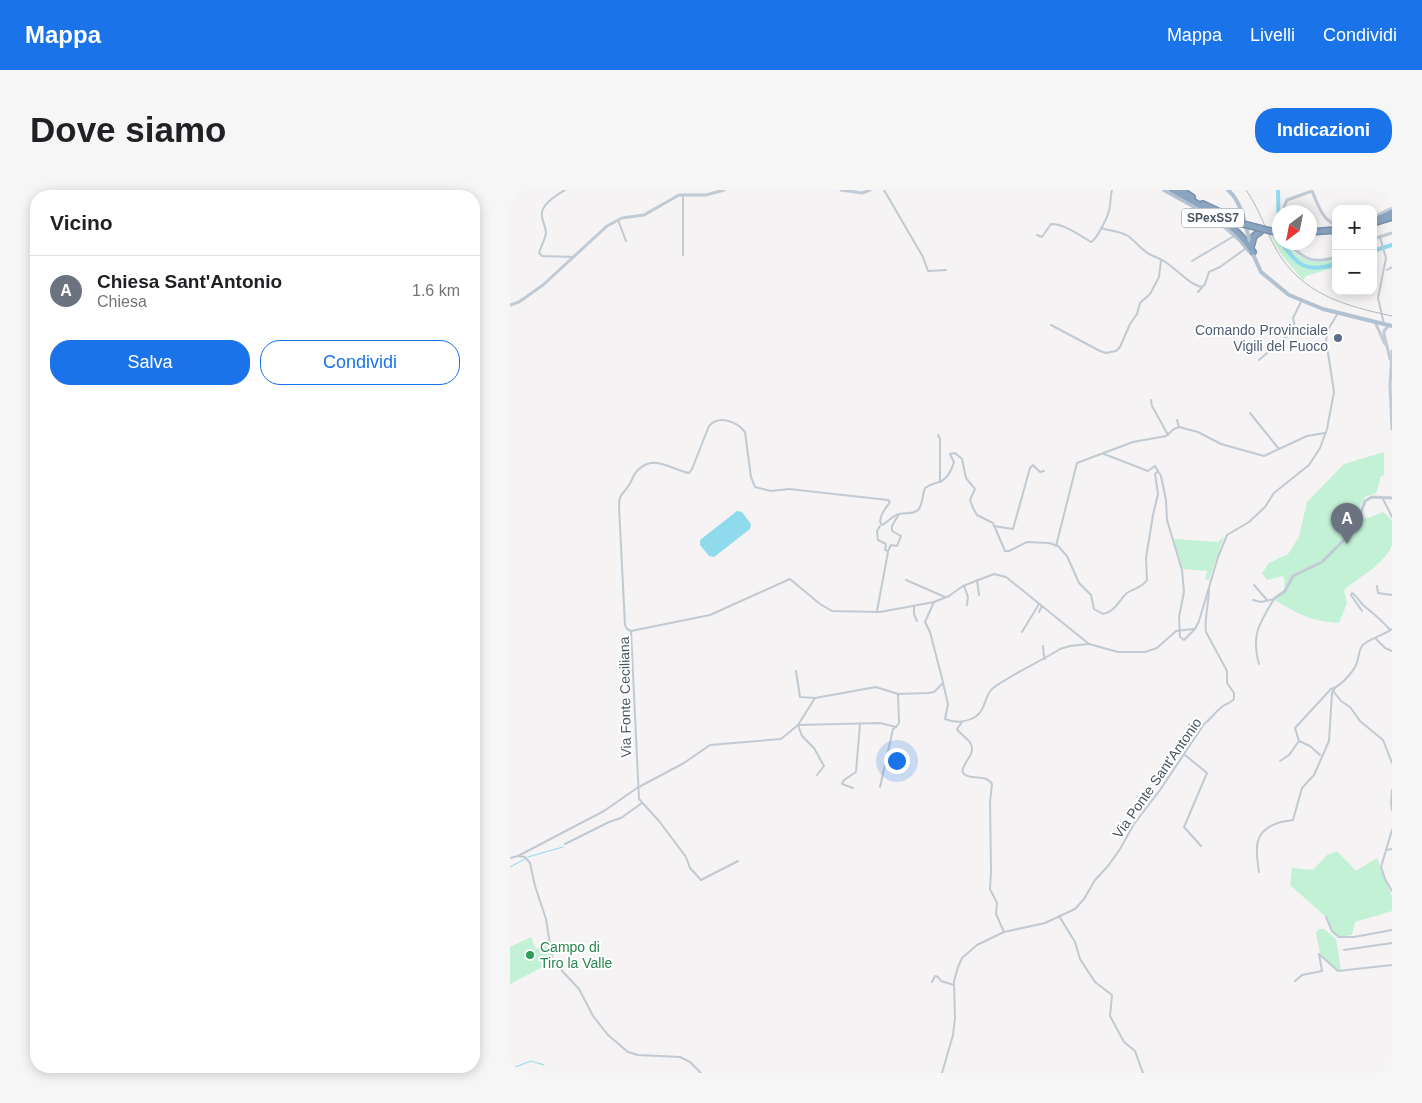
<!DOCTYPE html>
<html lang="it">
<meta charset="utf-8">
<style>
:root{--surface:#fff;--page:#f6f6f6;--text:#202124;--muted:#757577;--line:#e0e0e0;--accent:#1a73e8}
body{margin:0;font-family:Arial,sans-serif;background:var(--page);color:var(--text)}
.controls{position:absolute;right:15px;top:15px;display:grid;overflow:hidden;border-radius:10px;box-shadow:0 2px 12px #0003}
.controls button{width:45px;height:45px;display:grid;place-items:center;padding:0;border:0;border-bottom:1px solid var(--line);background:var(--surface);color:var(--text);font:25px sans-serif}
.compass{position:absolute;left:762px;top:15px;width:45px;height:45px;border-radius:50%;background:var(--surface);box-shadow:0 2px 12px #0003;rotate:212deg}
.you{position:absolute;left:386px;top:570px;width:18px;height:18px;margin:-12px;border:4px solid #fff;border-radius:50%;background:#1a73e8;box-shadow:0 0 0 8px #1a73e833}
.badge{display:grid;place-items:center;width:32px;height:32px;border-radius:50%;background:var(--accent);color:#fff;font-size:16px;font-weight:700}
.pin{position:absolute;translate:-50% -41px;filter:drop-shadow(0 1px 2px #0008)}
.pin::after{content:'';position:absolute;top:26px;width:18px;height:15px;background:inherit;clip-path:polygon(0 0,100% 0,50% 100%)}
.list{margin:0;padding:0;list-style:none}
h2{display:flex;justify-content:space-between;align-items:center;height:65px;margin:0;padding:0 20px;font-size:21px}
h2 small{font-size:16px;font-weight:400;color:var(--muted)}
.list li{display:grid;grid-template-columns:32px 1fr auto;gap:15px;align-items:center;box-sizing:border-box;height:70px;padding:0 20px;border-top:1px solid var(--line)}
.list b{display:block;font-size:19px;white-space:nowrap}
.list p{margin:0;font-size:16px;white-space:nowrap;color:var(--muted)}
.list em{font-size:16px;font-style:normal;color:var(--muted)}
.actions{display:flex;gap:10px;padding:15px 20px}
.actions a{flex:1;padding:11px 0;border:1px solid var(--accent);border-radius:20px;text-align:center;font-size:18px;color:var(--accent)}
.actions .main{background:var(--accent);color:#fff}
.map{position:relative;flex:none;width:882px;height:883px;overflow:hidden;border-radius:20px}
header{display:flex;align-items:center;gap:30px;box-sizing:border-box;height:70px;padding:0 25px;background:var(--accent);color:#fff}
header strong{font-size:24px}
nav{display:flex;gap:28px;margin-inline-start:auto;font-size:18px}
.intro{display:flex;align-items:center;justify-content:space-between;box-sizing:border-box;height:120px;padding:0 30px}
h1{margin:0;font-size:35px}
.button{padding:12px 22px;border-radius:20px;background:var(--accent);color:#fff;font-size:18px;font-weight:700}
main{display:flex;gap:30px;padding:0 30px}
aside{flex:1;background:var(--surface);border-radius:20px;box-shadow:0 2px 12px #0003}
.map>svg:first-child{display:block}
.green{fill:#c3f1d5}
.water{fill:#90daee}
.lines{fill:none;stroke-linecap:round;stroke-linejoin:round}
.stream{stroke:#90daee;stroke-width:1}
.river{stroke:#90daee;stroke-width:4}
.highway-casing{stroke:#7690ad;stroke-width:8}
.street{stroke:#c1cad2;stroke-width:2}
.secondary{stroke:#c1cbd6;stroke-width:3}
.primary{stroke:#b3c2d1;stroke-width:4}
.highway{stroke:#8ba5c1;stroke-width:5}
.rail{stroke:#b5b8bd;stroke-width:1}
.highway-bridge-casing{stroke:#7690ad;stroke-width:8;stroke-linecap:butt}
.highway-bridge{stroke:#8ba5c1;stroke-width:5}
.service-dot{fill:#5c6f8a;stroke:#fff;stroke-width:2}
.leisure-dot{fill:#2e9e5b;stroke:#fff;stroke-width:2}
.labels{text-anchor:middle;stroke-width:4;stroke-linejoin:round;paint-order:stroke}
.shield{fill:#fff;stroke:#808990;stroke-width:1}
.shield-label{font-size:12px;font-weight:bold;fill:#4a5661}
.service-label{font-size:14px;fill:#4e5e75;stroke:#fff;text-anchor:end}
.street-label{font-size:14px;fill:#4a5661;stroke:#fff}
.leisure-label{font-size:14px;fill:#27864d;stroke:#fff;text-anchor:start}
</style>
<header>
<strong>Mappa</strong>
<nav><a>Mappa</a><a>Livelli</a><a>Condividi</a></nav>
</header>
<div class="intro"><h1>Dove siamo</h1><a class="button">Indicazioni</a></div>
<main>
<aside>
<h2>Vicino<small></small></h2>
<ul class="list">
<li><span class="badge" style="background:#6b7280">A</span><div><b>Chiesa Sant'Antonio</b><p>Chiesa</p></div><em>1.6 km</em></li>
</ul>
<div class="actions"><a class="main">Salva</a><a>Condividi</a></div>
</aside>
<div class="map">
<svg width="882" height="883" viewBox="0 0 882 883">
<rect width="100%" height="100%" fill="#f5f3f3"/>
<!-- green -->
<g class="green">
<path d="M760 44 769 45V52L776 53C791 72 803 74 826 70V77L796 86 793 90 771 64Z"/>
<path d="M874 262V285L871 286 866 303 855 307 850 316 853 327 858 328 873 322 882 330C882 337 882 347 882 354 878 371 849 388 836 398L834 401 837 413 829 433C800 431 791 425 766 411 773 404 777 396 773 386L757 390 752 383 759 373 778 364 789 347 797 312 834 274Z"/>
<polygon points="714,346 699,390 695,389 697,381 673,379 664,352 665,349 708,352"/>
<polygon points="827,661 846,681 867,668 882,707 882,721 845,732 842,745 829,747 824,745 816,727 780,695 782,678 803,680 817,665"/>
<polygon points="809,739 814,739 826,749 831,780 827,780 810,763 806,743"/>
<polygon points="21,747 26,759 38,752 42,772 0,794 0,757"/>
</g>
<!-- water -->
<polygon class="water" points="227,321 232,322 241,334 240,339 204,367 199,366 190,355 190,350"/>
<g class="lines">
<!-- stream -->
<g class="stream">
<polyline points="18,667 53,657"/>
<polyline points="0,677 15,669"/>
<polyline points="0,879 21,871 34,875"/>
</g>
<!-- river -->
<g class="river">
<polyline points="768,0 769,49"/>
<path d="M771 52C789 77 796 83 826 74"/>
<polyline points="863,61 882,55"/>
</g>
<!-- highway casing -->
<g class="highway-casing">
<g id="highway">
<path d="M663 0C692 17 725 32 743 62"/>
<polyline points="671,0 682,7"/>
<polyline points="693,14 725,29"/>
<polyline points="863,30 882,23"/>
<polyline points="863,33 882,27"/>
<polyline points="799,42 826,40"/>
<polyline points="741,57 744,46 750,42"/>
</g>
</g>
<!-- street -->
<g class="street">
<path d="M55 0C46 6 30 14 32 27 33 33 36 37 36 43 35 50 31 56 29 63L32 66 63 67"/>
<polyline points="374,0 413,67 418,81 436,80"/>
<polyline points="700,29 712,36 727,49"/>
<polyline points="108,30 116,51"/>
<path d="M591 38C600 41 610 41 618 46 625 51 631 59 639 64 645 67 651 69 657 73 668 81 679 94 692 97"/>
<path d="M527 45 532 47 541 34C555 34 569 45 581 52 587 49 597 28 599 21 601 14 600 7 602 0"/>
<polyline points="870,47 876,68 868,108 874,134"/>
<polyline points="173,65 173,5"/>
<polyline points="682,71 724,46"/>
<polyline points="877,80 882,77"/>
<polyline points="688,102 695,94 699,82 710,77 735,59"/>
<polyline points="541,135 590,161 596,163 606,161 610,157 620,134 627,124 630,113 640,104 649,87 651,70"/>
<polyline points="749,170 783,141 785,137 783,128 792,110"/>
<polyline points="641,210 642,216 658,245"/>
<polyline points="740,223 769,259"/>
<polyline points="667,230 669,237"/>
<polyline points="428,245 430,249 430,292"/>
<polyline points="594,264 638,281 645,276 648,281"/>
<polyline points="872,307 882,327"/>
<polyline points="370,336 367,341 368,350 376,354 375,360 378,361 381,355 387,356 391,346 382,341 382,336 389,324"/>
<polyline points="484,336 503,339 520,278 523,275 530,282 534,281"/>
<polyline points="546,356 567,273 623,252 656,246 664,239 669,237 688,242 711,254 754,266 797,246 815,243"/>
<polyline points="396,390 435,407"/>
<polyline points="467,390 469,405"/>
<polyline points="744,395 757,410"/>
<polyline points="454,396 458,407 457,415"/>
<polyline points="867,396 868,403 882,405"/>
<polyline points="743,410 751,412 764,409"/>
<polyline points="424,412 415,432 420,442 433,492"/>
<polyline points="404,416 404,424 407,431"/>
<polyline points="367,421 378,362"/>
<path d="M852 421 841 405 842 403C847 406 849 411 853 415 863 423 872 430 880 440"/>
<polyline points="529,422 532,416"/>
<path d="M121 441 117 439 115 435 109 316C109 303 113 305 119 295 122 291 123 285 127 281 144 263 161 280 179 283L182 279 199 236C209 225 226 231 235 242L241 287 245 297 261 301 279 299 378 310 380 312C375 319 371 323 370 332L372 335C378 332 382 326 389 324 396 322 404 325 409 319 413 313 412 305 415 298 420 294 423 294 429 292 437 290 442 279 444 272L440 264 445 263 452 269 456 288 465 299 460 310 463 318 467 325 483 333 495 361H499L517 352 539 353 548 356 557 366 569 393 581 405 584 419 593 424C605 422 609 410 617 403 624 398 632 398 637 390L636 368 643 325 648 304 645 284 648 281 651 286 656 310 657 330 672 380 674 402 669 427 670 447 674 450 685 439 689 431 708 367 717 345 739 332 755 317 764 303 799 275 810 258 817 239 824 202 816 150 819 138 828 123"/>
<polyline points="121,441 200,425 280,389 310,414 322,421 370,422 424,412 439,406 453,396 484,384 496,387 579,454"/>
<polyline points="121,441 129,609 149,631 176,667 180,678 191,690 228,671"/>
<polyline points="512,442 529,414"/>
<polyline points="866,449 875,458 882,461"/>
<polyline points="533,456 534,467 535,469"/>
<path d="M749 474C741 445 749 434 764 409"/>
<polyline points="286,481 290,507 305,508"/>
<polyline points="823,501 831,511 840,517 850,531 873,550 882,573"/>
<path d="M452 532 447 539C451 546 463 550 462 560 462 567 448 579 454 584 462 591 475 583 482 594L480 612 481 681 480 699 487 713 486 724 494 742"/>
<polyline points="675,565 697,583 674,637 691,656"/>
<path d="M810 565 800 556 789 551 785 538 821 499C829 498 843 482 846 475 849 469 848 462 852 456 856 450 874 445 882 439"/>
<polyline points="770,571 779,565 789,551"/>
<polyline points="307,585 314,576 304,558 292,546 288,535 370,533 386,537 389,533 388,504"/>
<polyline points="370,597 383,539 386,537"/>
<polyline points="343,598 332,594 334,590 346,582 350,534"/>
<polyline points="882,600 881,613 882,620"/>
<polyline points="882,640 871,677 875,689 882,701"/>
<polyline points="55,654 99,632 111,628 132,613"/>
<polyline points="876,660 882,659"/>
<polyline points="8,666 15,667 20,673 25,696 36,729 42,767 53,782 69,799 83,826 98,845 118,862 128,865 170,867 180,872 191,883"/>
<path d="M0 668 8 666 94 621 127 598 174 573 200 555 271 549 288 535 305 508 366 497 388 504 418 503 424 502 433 493 438 514 435 529C445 533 456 532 465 527 476 521 474 505 483 498 502 484 530 472 550 459L560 456 579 454 608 462H635L647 458 666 441 684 439"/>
<path d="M749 682C745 657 743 640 771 632 775 631 779 631 783 630L792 598 804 585 819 551 822 503 825 498"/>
<polyline points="549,726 565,752 570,769 585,792 602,805 600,826 614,852 625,861 633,883"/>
<polyline points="816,727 822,741 829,747 844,747 882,740"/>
<polyline points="834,760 882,753"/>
<polyline points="809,764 828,781 882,775"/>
<polyline points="785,791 792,785 812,781 809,764"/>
<polyline points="422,792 425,786 428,787 431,791 444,795"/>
<path d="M432 883 443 845 445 828 444 791 448 777 452 768 467 755 494 742 535 733 565 719 574 709 585 690 598 676 610 659 624 634 650 600 694 534C701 529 706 521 713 516 718 513 721 513 724 509V503L717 493V481L696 442C694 431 699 411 699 399"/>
</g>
<!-- secondary -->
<g class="secondary">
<polyline points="331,0 352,3 360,0"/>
<path d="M775 22 774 17 777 10 802 1C808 14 812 30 826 35"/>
<polyline points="863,27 882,18"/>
<polyline points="863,49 882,43"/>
<path d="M779 52C792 70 805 74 826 67"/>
<polyline points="0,115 9,112 33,95 97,36 112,28 134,25 169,5 196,5 214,0"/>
<polyline points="865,132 875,154"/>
<polyline points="879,135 874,141 874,144 880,169"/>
<polyline points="882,161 880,196 882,239"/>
<polyline points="764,409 775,401 783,386 812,372 845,339 855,311 862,307 882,308"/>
</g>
<!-- primary -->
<g class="primary">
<polyline points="654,0 712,32 724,43 739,61"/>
<path d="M718 0C733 13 735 37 741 55"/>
<polyline points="742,62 751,82 779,105 813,119 882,136"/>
</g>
<!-- highway -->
<use href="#highway" class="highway"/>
<!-- rail -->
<path class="rail" d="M736 0C749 18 755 39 766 59 791 104 835 116 882 126"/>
<!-- highway-bridge casing -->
<g class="highway-bridge-casing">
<polyline id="highway-bridge" points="725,32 769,43"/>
</g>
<!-- highway-bridge -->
<use href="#highway-bridge" class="highway-bridge"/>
</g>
<!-- markers -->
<circle class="service-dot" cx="828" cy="148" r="5"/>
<circle class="leisure-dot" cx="20" cy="765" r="5"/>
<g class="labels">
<!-- shield labels -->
<rect class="shield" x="672" y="18.5" width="62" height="19" rx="4"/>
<g class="shield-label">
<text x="703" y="32">SPexSS7</text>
</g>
<!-- service labels -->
<g class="service-label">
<text x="818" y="145">Comando Provinciale<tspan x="818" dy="16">Vigili del Fuoco</tspan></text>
</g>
<!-- street labels -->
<g class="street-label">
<text transform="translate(115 507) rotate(-91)" y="5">Via Fonte Ceciliana</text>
<text transform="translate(647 588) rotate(-55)" y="5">Via Ponte Sant'Antonio</text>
</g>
<!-- leisure labels -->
<g class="leisure-label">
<text x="30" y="762">Campo di<tspan x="30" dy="16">Tiro la Valle</tspan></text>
</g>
</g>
</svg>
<div class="controls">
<button>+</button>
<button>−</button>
</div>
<svg class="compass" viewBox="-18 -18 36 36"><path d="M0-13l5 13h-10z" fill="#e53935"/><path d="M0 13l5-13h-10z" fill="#757577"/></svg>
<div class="you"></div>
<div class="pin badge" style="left:837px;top:354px;background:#6b7280">A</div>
</div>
</main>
